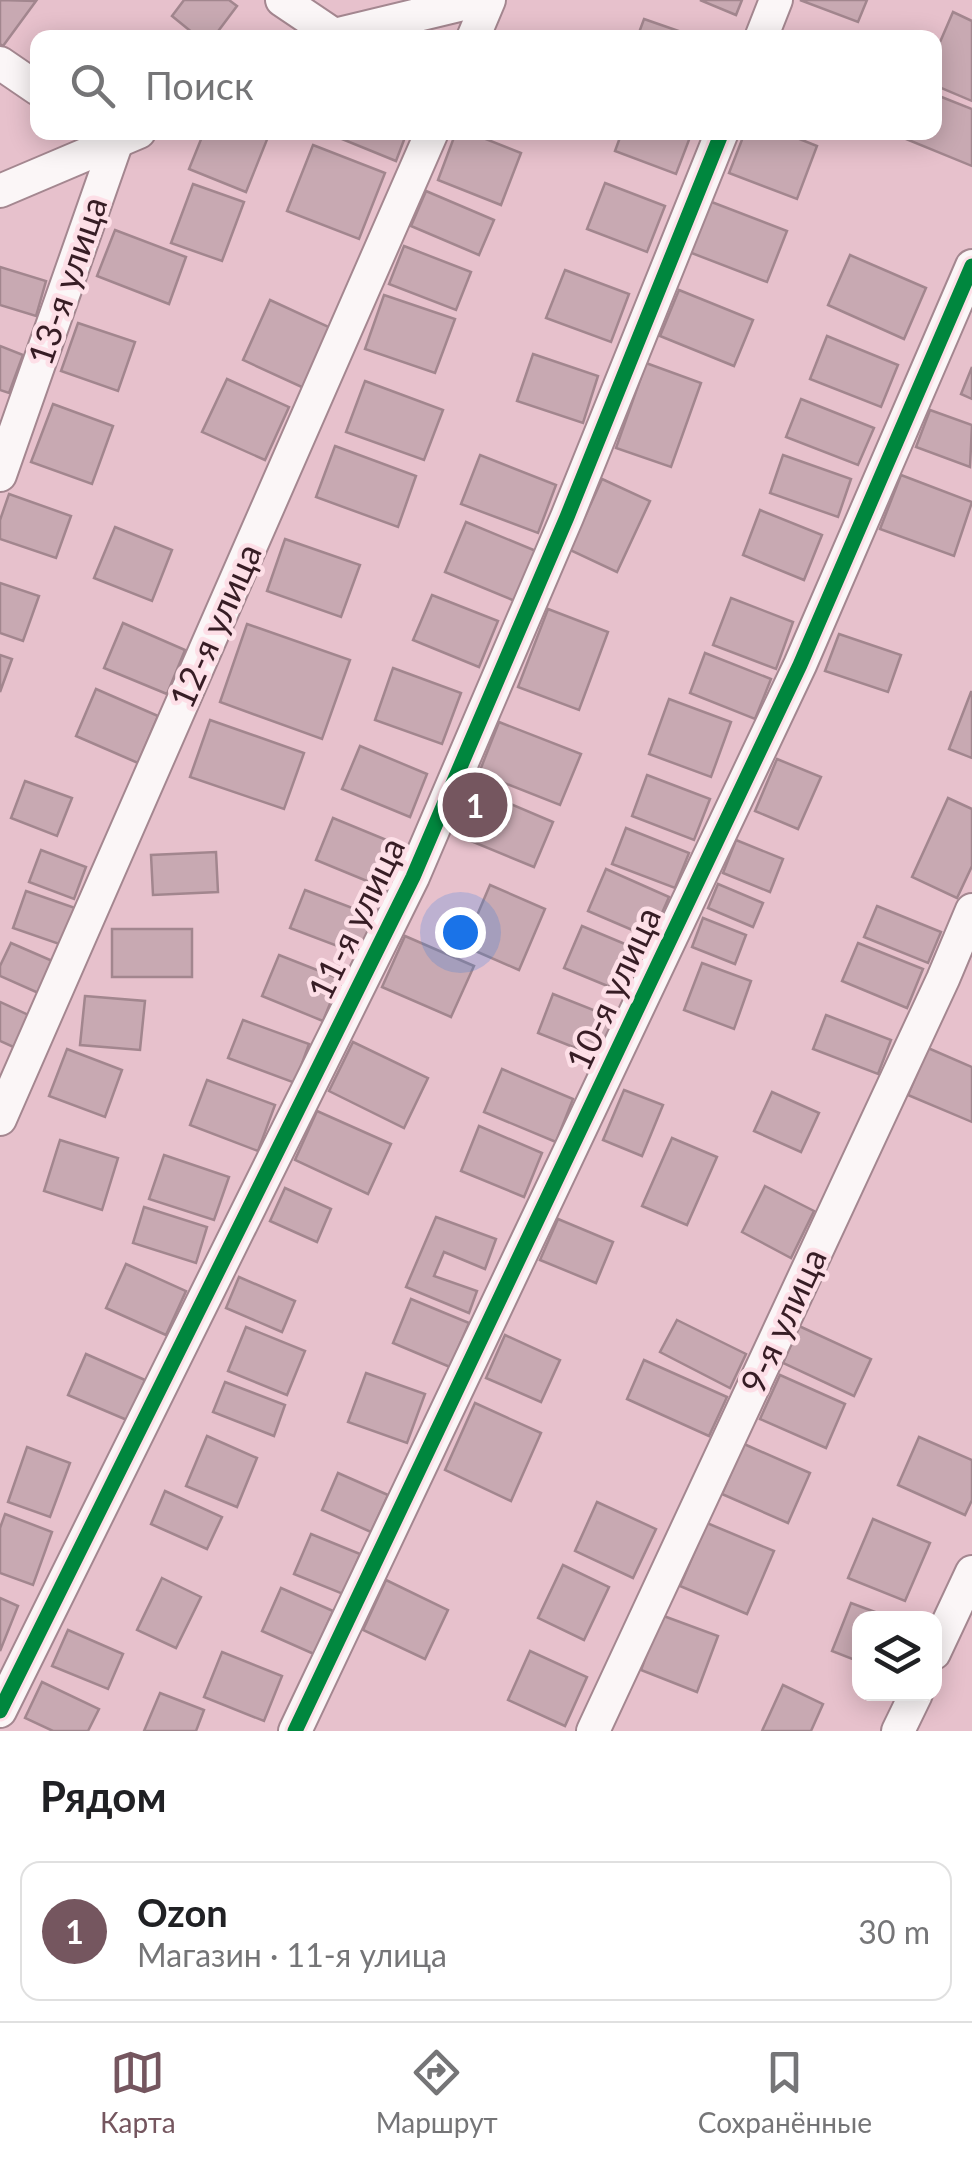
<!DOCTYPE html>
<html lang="ru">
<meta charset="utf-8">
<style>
:root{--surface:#fff;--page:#f6f6f6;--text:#202124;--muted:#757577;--line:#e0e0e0;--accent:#75565f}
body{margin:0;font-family:Lato,sans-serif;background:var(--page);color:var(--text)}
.controls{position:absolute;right:30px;bottom:30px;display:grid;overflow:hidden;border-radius:20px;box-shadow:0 5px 25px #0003}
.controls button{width:90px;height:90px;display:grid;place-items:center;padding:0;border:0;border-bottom:2px solid var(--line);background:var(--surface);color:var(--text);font:50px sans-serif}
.you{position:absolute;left:460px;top:932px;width:35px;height:35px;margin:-25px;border:8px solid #fff;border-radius:50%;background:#1a73e8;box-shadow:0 0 0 15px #1a73e833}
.badge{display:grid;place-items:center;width:65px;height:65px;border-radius:50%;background:var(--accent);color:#fff;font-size:32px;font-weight:700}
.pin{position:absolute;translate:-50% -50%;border:5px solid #fff;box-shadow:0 2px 10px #0006}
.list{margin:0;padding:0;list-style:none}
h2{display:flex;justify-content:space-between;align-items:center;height:130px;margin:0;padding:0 40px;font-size:42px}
h2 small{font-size:32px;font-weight:400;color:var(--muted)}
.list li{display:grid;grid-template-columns:65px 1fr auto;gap:30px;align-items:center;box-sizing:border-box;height:140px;margin:0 20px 20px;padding:0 20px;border:2px solid var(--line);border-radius:20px}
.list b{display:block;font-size:38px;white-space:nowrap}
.list p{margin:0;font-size:32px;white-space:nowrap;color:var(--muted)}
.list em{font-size:32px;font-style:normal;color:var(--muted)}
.icon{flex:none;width:55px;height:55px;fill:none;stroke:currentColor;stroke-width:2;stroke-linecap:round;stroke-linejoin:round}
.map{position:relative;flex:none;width:972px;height:1731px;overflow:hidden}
.search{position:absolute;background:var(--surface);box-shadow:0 5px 25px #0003;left:30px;right:30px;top:30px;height:110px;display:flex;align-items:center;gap:25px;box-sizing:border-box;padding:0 35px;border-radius:20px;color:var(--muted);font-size:38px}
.sheet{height:290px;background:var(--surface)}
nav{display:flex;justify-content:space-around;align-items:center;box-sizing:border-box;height:140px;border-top:2px solid var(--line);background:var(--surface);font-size:28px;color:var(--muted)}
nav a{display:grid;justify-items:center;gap:5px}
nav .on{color:var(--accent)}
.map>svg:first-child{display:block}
.building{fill:#c8a9b2;stroke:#a2868e;stroke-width:2.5}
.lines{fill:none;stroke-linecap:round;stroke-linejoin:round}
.street-casing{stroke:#a48790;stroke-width:36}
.street{stroke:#fbf6f7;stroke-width:32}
.cycleway-casing{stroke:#fddfe7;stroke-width:21}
.cycleway{stroke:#00873e;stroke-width:15}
.labels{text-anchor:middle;stroke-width:9;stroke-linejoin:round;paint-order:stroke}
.street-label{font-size:35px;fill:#371d25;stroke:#fddfe7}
</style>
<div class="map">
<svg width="972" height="1731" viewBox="0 0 972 1731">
<rect width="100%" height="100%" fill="#e7c1cc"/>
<!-- building -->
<g class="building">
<polygon points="0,0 36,1 3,46 0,44"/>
<polygon points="184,0 229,0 237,6 213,38 199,38 172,16"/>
<polygon points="700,0 742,0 736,15"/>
<polygon points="800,0 867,0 858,22"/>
<polygon points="953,12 972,21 972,101 934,85 934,56"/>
<polygon points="644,19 693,36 692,38 637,38"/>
<polygon points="934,94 972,109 972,166 889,132 934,132"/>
<polygon points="204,132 270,132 246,192 189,169"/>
<polygon points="345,132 407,132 396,161 342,139"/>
<polygon points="456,132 468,132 521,153 501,205 438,180"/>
<polygon points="622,132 692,132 676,174 615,151"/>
<polygon points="745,132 782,132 817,146 797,199 729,173"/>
<polygon points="313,145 385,173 359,239 287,211"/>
<polygon points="605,183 665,206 647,252 587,229"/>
<polygon points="193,184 244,202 222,261 171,243"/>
<polygon points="426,191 494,220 479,255 411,226"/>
<polygon points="709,201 787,231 767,282 689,252"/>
<polygon points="115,230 186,257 169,304 97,276"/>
<polygon points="404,246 471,272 456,310 389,284"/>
<polygon points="850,255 926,288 904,339 828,305"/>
<polygon points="0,267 46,281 36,316 0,305"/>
<polygon points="565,270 629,294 611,342 546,318"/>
<polygon points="679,290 753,320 734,366 660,336"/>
<polygon points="384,295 455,319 435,373 365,349"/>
<polygon points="270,300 331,328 304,388 243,360"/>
<polygon points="78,323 135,342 118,391 61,371"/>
<polygon points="827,336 898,365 881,407 810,379"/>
<polygon points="0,346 23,355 9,393 0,390"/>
<polygon points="533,354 598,376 583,423 517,401"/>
<polygon points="646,363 701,383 671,467 616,448"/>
<polygon points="972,367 972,399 961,394"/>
<polygon points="227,379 289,407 265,460 202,432"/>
<polygon points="365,381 443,410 424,460 346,432"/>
<polygon points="801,399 874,428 858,465 786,437"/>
<polygon points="53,404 113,426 92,484 31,462"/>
<polygon points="930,410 972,425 970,467 916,447"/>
<polygon points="335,446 416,476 398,527 316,497"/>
<polygon points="480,455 556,485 538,533 461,504"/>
<polygon points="783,455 851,479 838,517 770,493"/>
<polygon points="901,475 972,502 954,556 880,529"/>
<polygon points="602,479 650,501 617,572 570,550"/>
<polygon points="9,494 71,516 56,558 0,539 0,520"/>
<polygon points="760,510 822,535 804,580 743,555"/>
<polygon points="466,522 536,551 515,601 445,572"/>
<polygon points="115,527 172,550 152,601 94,578"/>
<polygon points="285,539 360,565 341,617 267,591"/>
<polygon points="0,583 39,596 23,641 0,633"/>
<polygon points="432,595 498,621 479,667 413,640"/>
<polygon points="731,598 793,622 776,669 713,645"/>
<polygon points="548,609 608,632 579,710 518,687"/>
<polygon points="123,623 185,650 167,694 104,668"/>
<polygon points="247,624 350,660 322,739 220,702"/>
<polygon points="839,634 901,655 888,692 825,671"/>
<polygon points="705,653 771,679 755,719 690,693"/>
<polygon points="0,655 12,659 0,692"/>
<polygon points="393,668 461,693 442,744 375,720"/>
<polygon points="96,689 158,716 138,763 76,736"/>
<polygon points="971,692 972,692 972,758 949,749"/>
<polygon points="669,699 731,722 711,777 649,754"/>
<polygon points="210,720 304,753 284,809 190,777"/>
<polygon points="499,722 581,754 560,805 479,773"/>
<polygon points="360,746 427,774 410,817 342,789"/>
<polygon points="777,759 821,777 798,829 755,811"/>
<polygon points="647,775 710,799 694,840 632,816"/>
<polygon points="25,781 72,798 57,836 11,818"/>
<polygon points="473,788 553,822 534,867 454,834"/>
<polygon points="948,798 972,809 972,866 957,898 912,877"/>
<polygon points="333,818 401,846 384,888 316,860"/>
<polygon points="626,828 689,853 675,888 612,864"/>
<polygon points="736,840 783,859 770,892 723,873"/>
<polygon points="41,850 86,867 74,899 29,882"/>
<polygon points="216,852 218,892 153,895 151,855"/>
<polygon points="606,869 669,897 651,938 588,911"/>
<polygon points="718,884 763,903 753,927 708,908"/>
<polygon points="490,885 545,909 519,970 464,946"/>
<polygon points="305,890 376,917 361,955 290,928"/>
<polygon points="26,891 78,909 65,946 13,928"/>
<polygon points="877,906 941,932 928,963 864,937"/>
<polygon points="703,918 746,935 735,964 692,947"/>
<polygon points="582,926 644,952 627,994 564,968"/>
<rect x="112" y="929" width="80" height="48"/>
<polygon points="405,936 474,966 451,1017 382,987"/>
<polygon points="11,943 57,963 43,995 0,976 0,966"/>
<polygon points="858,943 923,969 907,1008 842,981"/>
<polygon points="279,955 340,979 323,1021 262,996"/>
<polygon points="702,963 751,981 734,1029 684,1010"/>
<polygon points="553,994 616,1019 601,1058 538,1033"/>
<polygon points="85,996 145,1001 140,1050 80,1045"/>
<polygon points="0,1002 33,1017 18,1049 0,1041"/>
<polygon points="826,1015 891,1040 878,1074 813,1049"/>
<polygon points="243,1020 309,1044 295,1083 228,1058"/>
<polygon points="353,1042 428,1078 404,1128 329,1091"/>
<polygon points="928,1048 972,1067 972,1122 908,1095"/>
<polygon points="67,1049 122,1070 105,1117 49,1096"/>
<polygon points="502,1069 573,1099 556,1142 484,1112"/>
<polygon points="207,1080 275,1105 258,1151 190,1125"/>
<polygon points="624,1090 663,1105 642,1156 603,1140"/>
<polygon points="772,1092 819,1113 801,1152 754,1131"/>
<polygon points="317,1111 391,1144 368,1194 295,1160"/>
<polygon points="479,1126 542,1153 524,1197 461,1171"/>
<polygon points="672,1138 717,1157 687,1225 642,1206"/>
<polygon points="60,1140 118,1158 102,1210 44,1191"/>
<polygon points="164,1155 229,1177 214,1220 149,1199"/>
<polygon points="765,1186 814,1211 791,1258 742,1232"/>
<polygon points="285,1188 331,1209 317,1242 270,1221"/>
<polygon points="144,1207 207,1227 196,1263 133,1243"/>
<polygon points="436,1217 496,1239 485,1269 444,1252 434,1276 477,1291 469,1313 406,1287"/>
<polygon points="558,1219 613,1242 596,1283 540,1260"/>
<polygon points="126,1264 186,1291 166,1335 106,1308"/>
<polygon points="239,1277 295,1301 282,1332 226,1308"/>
<polygon points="411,1299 469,1323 450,1367 393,1343"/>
<polygon points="677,1320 746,1354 730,1388 660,1352"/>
<polygon points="799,1326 871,1359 854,1396 783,1363"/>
<polygon points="246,1327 305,1351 287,1395 228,1371"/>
<polygon points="505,1335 560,1360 541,1402 486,1378"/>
<polygon points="86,1354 145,1380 127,1420 68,1395"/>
<polygon points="644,1360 727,1397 709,1436 627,1399"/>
<polygon points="366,1373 425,1394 407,1443 348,1422"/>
<polygon points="780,1375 845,1404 826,1448 760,1419"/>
<polygon points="225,1382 285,1405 274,1436 213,1412"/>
<polygon points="475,1403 541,1433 511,1501 445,1470"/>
<polygon points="207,1436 257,1458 237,1507 186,1486"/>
<polygon points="919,1437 972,1460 972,1500 965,1515 898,1485"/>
<polygon points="744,1444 810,1473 788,1523 722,1494"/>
<polygon points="27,1447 70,1463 50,1517 8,1502"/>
<polygon points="338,1473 388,1495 371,1532 322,1510"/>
<polygon points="165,1491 222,1517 207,1549 151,1524"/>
<polygon points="597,1502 656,1529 633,1578 575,1551"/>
<polygon points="5,1514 52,1532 33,1585 0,1573 0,1528"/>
<polygon points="873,1519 930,1543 905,1601 848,1578"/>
<polygon points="707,1523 774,1551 747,1614 680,1586"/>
<polygon points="311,1534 360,1554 343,1594 294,1574"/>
<polygon points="563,1565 609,1587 584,1640 538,1618"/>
<polygon points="162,1578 201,1597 176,1648 137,1630"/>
<polygon points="386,1580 448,1610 425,1659 363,1630"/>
<polygon points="281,1588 333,1611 314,1654 262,1631"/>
<polygon points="0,1598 18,1606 0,1651"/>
<polygon points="851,1603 891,1618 860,1618 860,1662 832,1651"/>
<polygon points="661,1615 718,1636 697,1692 641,1670"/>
<polygon points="68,1630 123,1654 108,1689 52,1666"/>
<polygon points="530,1651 587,1677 565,1726 508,1700"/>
<polygon points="222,1652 282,1676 264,1721 204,1697"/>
<polygon points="42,1682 99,1709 88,1731 53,1731 25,1718"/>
<polygon points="783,1685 823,1704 811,1731 762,1731"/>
<polygon points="160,1693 204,1710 196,1731 144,1731"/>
</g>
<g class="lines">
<!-- street casing -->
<g class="street-casing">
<g id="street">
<polyline points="282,0 331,33"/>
<polyline points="322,38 480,0"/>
<polyline points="473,38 489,0"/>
<polyline points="761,38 776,0"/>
<polyline points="0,63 38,89"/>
<polyline points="0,191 139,132"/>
<polyline points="0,475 116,144 99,132"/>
<polyline points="0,1119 432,132"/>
<polyline points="934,1653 972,1572"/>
<polyline points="0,1711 413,877 567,517 722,132"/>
<polyline points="295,1731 800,665 972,266"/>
<polyline points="593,1731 943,979 972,910"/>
<polyline points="898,1731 916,1694"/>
</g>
</g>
<!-- street -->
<use href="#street" class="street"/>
<!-- cycleway casing -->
<g class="cycleway-casing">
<g id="cycleway">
<polyline points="0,1711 413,877 567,517 722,132"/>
<polyline points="295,1731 800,665 972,266"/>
</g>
</g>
<!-- cycleway -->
<use href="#cycleway" class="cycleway"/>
</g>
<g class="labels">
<!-- street labels -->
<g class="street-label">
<text transform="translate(68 281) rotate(-71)" y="12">13-я улица</text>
<text transform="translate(216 626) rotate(-66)" y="12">12-я улица</text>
<text transform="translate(357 919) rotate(-64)" y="12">11-я улица</text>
<text transform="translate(614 989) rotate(-65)" y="12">10-я улица</text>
<text transform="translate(784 1321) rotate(-65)" y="12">9-я улица</text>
</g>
</g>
</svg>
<div class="controls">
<button><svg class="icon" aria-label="layers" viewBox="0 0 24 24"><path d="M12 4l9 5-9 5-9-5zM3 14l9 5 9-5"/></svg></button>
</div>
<div class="you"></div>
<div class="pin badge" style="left:475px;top:805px">1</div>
<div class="search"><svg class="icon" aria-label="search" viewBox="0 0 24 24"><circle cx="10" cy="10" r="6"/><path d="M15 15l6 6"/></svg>Поиск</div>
</div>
<section class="sheet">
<h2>Рядом<small></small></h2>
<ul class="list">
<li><span class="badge">1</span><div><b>Ozon</b><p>Магазин · 11-я улица</p></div><em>30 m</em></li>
</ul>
</section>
<nav>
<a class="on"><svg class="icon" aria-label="map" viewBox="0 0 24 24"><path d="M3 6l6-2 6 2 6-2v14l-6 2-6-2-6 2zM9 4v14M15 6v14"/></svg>Карта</a>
<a><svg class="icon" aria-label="directions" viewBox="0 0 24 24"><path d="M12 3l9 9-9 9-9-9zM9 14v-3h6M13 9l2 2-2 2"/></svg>Маршрут</a>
<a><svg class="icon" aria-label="saved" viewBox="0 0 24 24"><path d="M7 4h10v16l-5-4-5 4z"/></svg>Сохранённые</a>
</nav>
